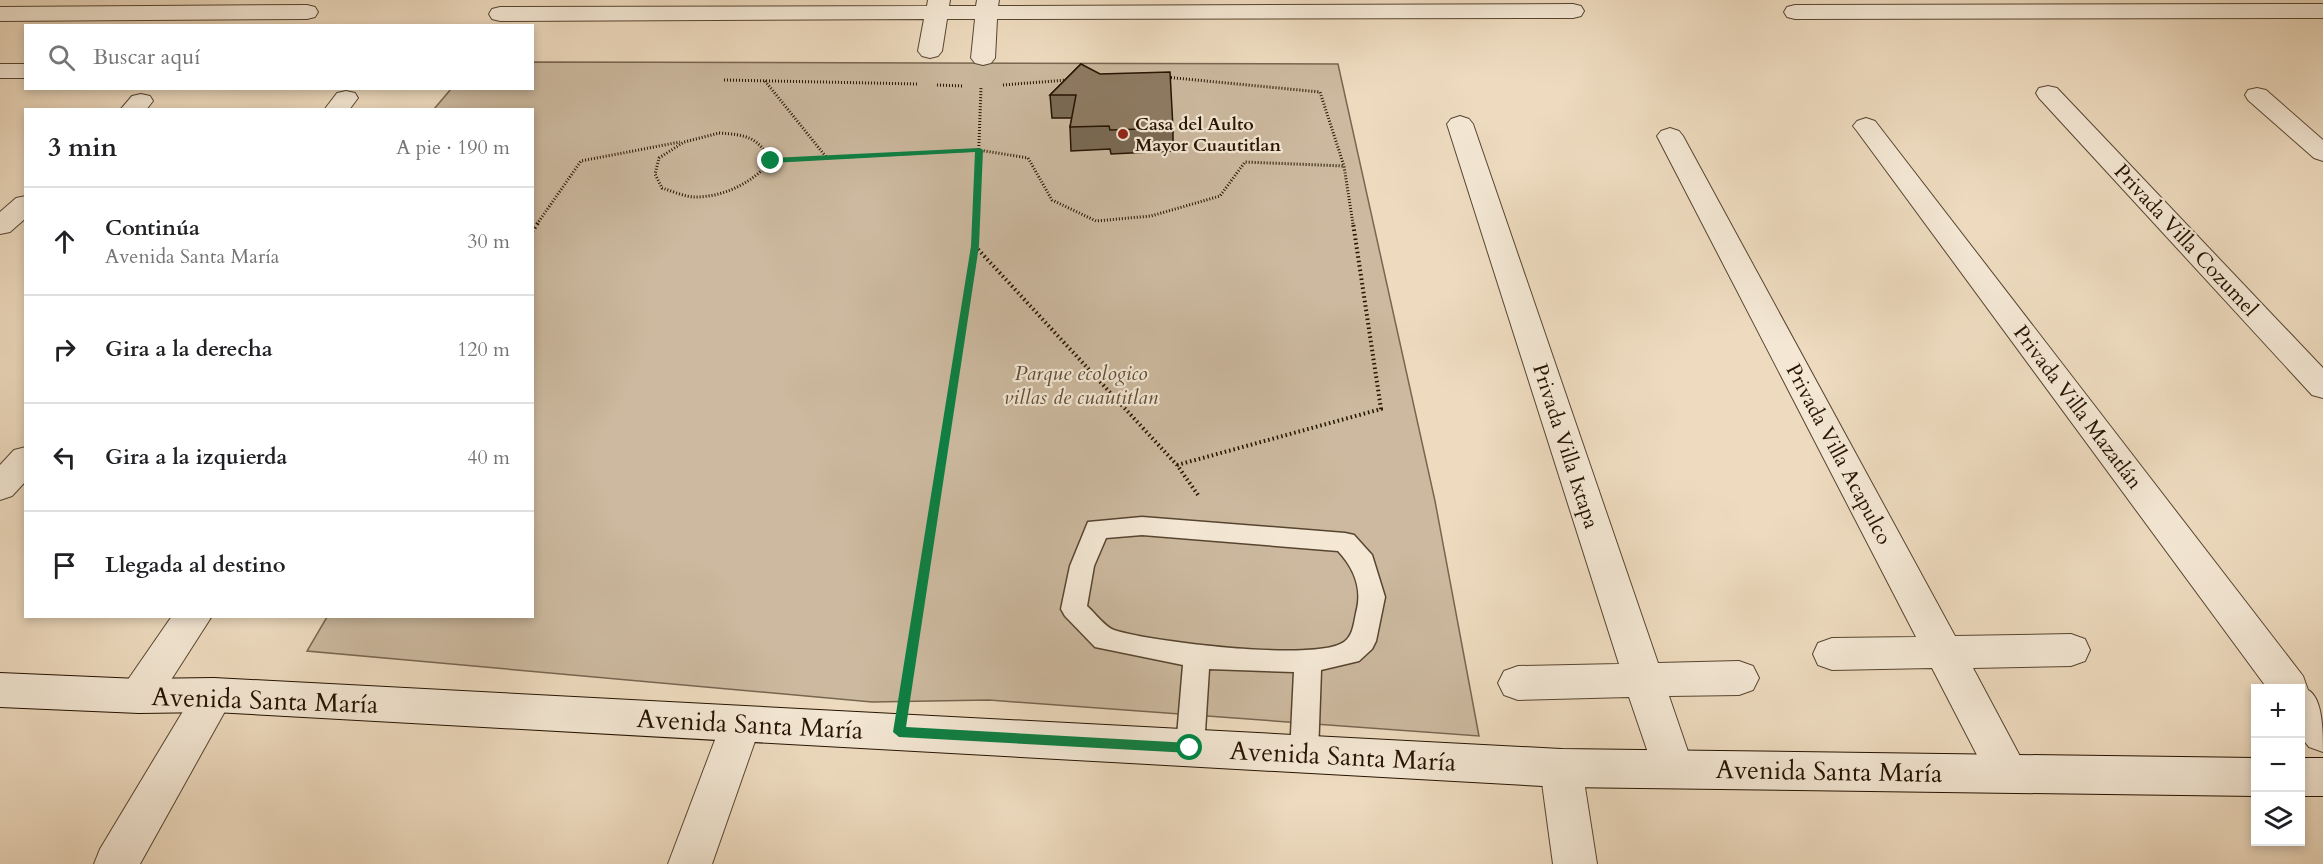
<!DOCTYPE html>
<html lang="es">
<meta charset="utf-8">
<style>
:root{--surface:#fff;--page:#f6f6f6;--text:#202124;--muted:#757577;--line:#e0e0e0}
body{margin:0;font-family:Cardo,serif;background:var(--page);color:var(--text)}
.controls{position:absolute;right:18px;bottom:18px;display:grid;overflow:hidden;border-radius:0px;box-shadow:0 3px 9px #0003}
.controls button{width:54px;height:54px;display:grid;place-items:center;padding:0;border:0;border-bottom:2px solid var(--line);background:var(--surface);color:var(--text);font:30px sans-serif}
.stop{position:absolute;width:18px;height:18px;margin:-14px;border:4px solid #0b8043;border-radius:50%;background:#fff}
.stop.end{background:#0b8043;border-color:#fff;box-shadow:0 2px 6px #0008}
.list{margin:0;padding:0;list-style:none}
h2{display:flex;justify-content:space-between;align-items:center;height:78px;margin:0;padding:0 24px;font-size:26px}
h2 small{font-size:20px;font-weight:400;color:var(--muted)}
.list li{display:grid;grid-template-columns:39px 1fr auto;gap:18px;align-items:center;box-sizing:border-box;height:108px;padding:0 24px;border-top:2px solid var(--line)}
.list b{display:block;font-size:22px;white-space:nowrap}
.list p{margin:0;font-size:20px;white-space:nowrap;color:var(--muted)}
.list em{font-size:20px;font-style:normal;color:var(--muted)}
.icon{flex:none;width:33px;height:33px;fill:none;stroke:currentColor;stroke-width:2;stroke-linecap:round;stroke-linejoin:round}
.map{position:relative;flex:none;width:2323px;height:864px;overflow:hidden}
.search{position:absolute;background:var(--surface);box-shadow:0 3px 9px #0003;left:24px;top:24px;width:510px;height:66px;display:flex;align-items:center;gap:15px;box-sizing:border-box;padding:0 21px;border-radius:0px;color:var(--muted);font-size:22px}
.panel{position:absolute;background:var(--surface);box-shadow:0 3px 9px #0003;left:24px;top:108px;width:510px;height:510px;border-radius:0px}
.map>svg:first-child{display:block}
.green{fill:#ccb99f;stroke:#786650;stroke-width:1.5}
.lines{fill:none;stroke-linecap:round;stroke-linejoin:round}
.lane-casing{stroke:#574530;stroke-width:3}
.street-casing{stroke:#574530;stroke-width:2}
.secondary-casing{stroke:#251300;stroke-width:2}
.path-far2{stroke:#251300;stroke-width:3;stroke-dasharray:1 2;stroke-linecap:butt}
.path-far1{stroke:#251300;stroke-width:4;stroke-dasharray:1.5 3;stroke-linecap:butt}
.path{stroke:#251300;stroke-width:4.5;stroke-dasharray:1.5 4;stroke-linecap:butt}
.lane{fill:#f4e8d5;fill-rule:evenodd}
.street{fill:#f4e8d5;fill-rule:evenodd}
.secondary{fill:#f4e8d5;fill-rule:evenodd}
.wall{fill:#7a6a55;stroke:#251300;stroke-width:1.5}
.building{fill:#8e7b63;stroke:#251300;stroke-width:1.5}
.route{fill:#0b8043}
.poi-dot{fill:#8f2418;stroke:#f4e8d5;stroke-width:2}
.labels{text-anchor:middle;stroke-width:4.5;stroke-linejoin:round;paint-order:stroke}
.far-poi-label{font-size:18px;font-weight:bold;fill:#251300;stroke:#f4e8d5;text-anchor:start}
.street-label{font-size:21px;fill:#251300;stroke:#f4e8d5}
.park-label{font-size:21px;font-style:italic;fill:#5f4d38;stroke:#f4e8d5}
.near-street-label{font-size:26px;fill:#251300;stroke:#f4e8d5}
</style>
<div class="map">
<svg width="2323" height="864" viewBox="0 0 2323 864">
<rect width="100%" height="100%" fill="#eedbbf"/>
<filter id="stains"><feTurbulence type="fractalNoise" baseFrequency=".00333" numOctaves="4"/><feColorMatrix values="0 0 0 0 .2 0 0 0 0 .09 0 0 0 0 .02 0 0 0 .5 -.17"/></filter>
<radialGradient id="worn" r=".72"><stop offset=".6" stop-color="#630" stop-opacity="0"/><stop offset="1" stop-color="#630" stop-opacity=".3"/></radialGradient>
<!-- green -->
<polygon class="green" points="533,62 1338,64 1435,501 1479,736 989,700 872,702 307,651 327,617 532,616 532,110 434,109 451,89 532,88"/>
<g class="lines">
<!-- lane casing -->
<g class="lane-casing">
<path id="lane" d="M1142 517 1345 533 1354 535 1372 555 1385 597 1376 641 1372 649 1359 661 1321 670 1318 754 1314 763 1304 766 1294 763 1290 754 1294 672 1209 669 1204 748 1200 757 1190 760 1180 757 1176 748 1183 665 1095 647 1065 616 1061 609 1070 566 1088 522ZM1142 535 1338 551C1353 567 1362 587 1357 609 1354 620 1354 635 1344 642 1316 662 1150 642 1114 630 1105 627 1095 613 1087 606L1094 566 1106 538Z"/>
</g>
<!-- street casing -->
<g class="street-casing">
<g id="street">
<polygon points="928,0 950,0 949,6 976,6 977,0 999,0 998,6 1573,4 1581,6 1584,11 1581,16 1573,18 997,19 995,58 991,63 983,65 975,63 971,58 975,19 947,19 942,51 938,56 930,58 922,56 918,51 924,19 500,21 492,19 489,14 492,9 500,7 927,6"/>
<polygon points="2323,4 2323,18 1795,19 1787,17 1784,12 1787,7 1795,5"/>
<polygon points="307,5 315,7 318,12 315,17 307,19 0,21 0,7"/>
<rect x="0" y="64" width="26" height="14"/>
<polygon points="2048,86 2057,88 2323,368 2323,398 2312,395 2039,98 2036,93 2039,88"/>
<polygon points="2257,88 2266,90 2323,140 2323,161 2314,158 2248,100 2245,95 2248,90"/>
<polygon points="346,91 355,93 358,98 349,110 324,110 337,93"/>
<polygon points="141,94 150,96 153,101 146,110 120,110 132,96"/>
<polygon points="1460,116 1469,119 1473,124 1658,663 1739,661 1753,666 1759,678 1753,690 1739,695 1669,696 1694,769 1688,782 1673,788 1658,782 1629,697 1518,700 1504,695 1498,683 1504,671 1518,666 1619,664 1447,124 1451,119"/>
<path d="M1866 118 1875 121 2303 676 2308 690C2323 698 2323 732 2323 752L2309 747 2300 736V688H2267L1857 131 1853 126 1857 121Z"/>
<polygon points="1670,128 1679,131 1683,136 1955,636 2071,634 2085,639 2090,650 2085,661 2071,666 1973,668 2029,773 2023,786 2008,792 1993,786 1932,668 1832,670 1818,665 1813,654 1818,643 1832,638 1916,637 1657,136 1661,131"/>
<polygon points="26,196 26,218 10,232 0,234 0,212 16,198"/>
<polygon points="26,447 26,481 12,496 0,500 0,465 14,450"/>
<polygon points="172,616 212,616 153,708 139,713 125,708 119,696 125,684"/>
<polygon points="214,678 228,683 234,695 140,864 94,864 100,849 200,683"/>
<polygon points="741,706 755,712 761,724 712,864 668,864 721,724 727,712"/>
<polygon points="1561,749 1576,755 1582,768 1597,864 1553,864 1540,768 1546,755"/>
</g>
</g>
<!-- secondary casing -->
<g class="secondary-casing">
<g id="secondary">
<polygon points="0,673 139,679 214,678 1561,749 2256,758 2256,796 1561,787 214,712 139,713 0,707"/>
<rect x="2300" y="758" width="23" height="38"/>
</g>
</g>
<!-- path-far2 -->
<g class="path-far2">
<polyline points="1165,77 1320,92 1344,166 1353,224"/>
<polyline points="724,80 918,84"/>
<polyline points="765,81 827,158"/>
<polyline points="937,85 963,86"/>
<polyline points="1003,85 1067,80"/>
<path d="M719 133C746 135 757 136 771 161 752 183 724 197 695 197 685 197 672 191 662 188L655 174 659 158 684 142Z"/>
<polyline points="771,161 979,150 1028,158 1052,200 1096,221 1151,216 1220,196 1245,162 1344,166"/>
<polyline points="537,224 581,161 680,142"/>
<polyline points="976,224 981,88"/>
</g>
<!-- path-far1 -->
<g class="path-far1">
<polyline points="532,232 538,223"/>
<polyline points="975,246 1177,465 1198,495"/>
<polyline points="1177,465 1381,409 1353,223"/>
<polyline points="934,507 975,246 976,223"/>
</g>
<!-- path -->
<polyline class="path" points="905,690 934,506"/>
<!-- lane -->
<use href="#lane" class="lane"/>
<!-- street -->
<use href="#street" class="street"/>
<!-- secondary -->
<use href="#secondary" class="secondary"/>
</g>
<!-- wall -->
<polygon class="wall" points="1081,64 1173,128 1173,151 1111,154 1110,149 1071,151 1070,127 1072,118 1052,118 1050,95"/>
<!-- building -->
<polygon class="building" points="1081,64 1100,74 1170,72 1173,128 1110,130 1109,126 1070,127 1076,95 1050,95"/>
<!-- route -->
<polygon class="route" points="979,148 983,150 979,246 906,727 1190,743 1196,748 1190,753 899,737 893,732 971,246 975,152 771,163 767,161 771,158"/>
<!-- markers -->
<circle class="poi-dot" cx="1123" cy="134" r="6"/>
<g class="labels">
<!-- far-poi labels -->
<g class="far-poi-label">
<text x="1135" y="130">Casa del Aulto<tspan x="1135" dy="21">Mayor Cuautitlan</tspan></text>
</g>
<!-- street labels -->
<g class="street-label">
<text transform="translate(2186 240) rotate(47)" y="7">Privada Villa Cozumel</text>
<text transform="translate(2078 407) rotate(53)" y="7">Privada Villa Mazatlán</text>
<text transform="translate(1566 446) rotate(72)" y="7">Privada Villa Ixtapa</text>
<text transform="translate(1839 454) rotate(62)" y="7">Privada Villa Acapulco</text>
</g>
<!-- park labels -->
<g class="park-label">
<text x="1081" y="380">Parque ecologico<tspan x="1081" dy="24">villas de cuautitlan</tspan></text>
</g>
<!-- near-street labels -->
<g class="near-street-label">
<text transform="translate(265 700) rotate(2)" y="9">Avenida Santa María</text>
<text transform="translate(750 724) rotate(3)" y="9">Avenida Santa María</text>
<text transform="translate(1343 756) rotate(3)" y="9">Avenida Santa María</text>
<text transform="translate(1829 771) rotate(1)" y="9">Avenida Santa María</text>
</g>
</g>
<rect width="100%" height="100%" filter="url(#stains)"/>
<rect width="100%" height="100%" fill="url(#worn)"/>
</svg>
<div class="controls">
<button>+</button>
<button>−</button>
<button><svg class="icon" aria-label="layers" viewBox="0 0 24 24"><path d="M12 4l9 5-9 5-9-5zM3 14l9 5 9-5"/></svg></button>
</div>
<div class="stop" style="left:1190px;top:748px"></div>
<div class="stop end" style="left:771px;top:161px"></div>
<div class="search"><svg class="icon" aria-label="search" viewBox="0 0 24 24"><circle cx="10" cy="10" r="6"/><path d="M15 15l6 6"/></svg>Buscar aquí</div>
<section class="panel">
<h2>3 min<small>A pie · 190 m</small></h2>
<ul class="list">
<li><svg class="icon" aria-label="ahead" viewBox="0 0 24 24"><path d="M12 20V5M6 11l6-6 6 6"/></svg><div><b>Continúa</b><p>Avenida Santa María</p></div><em>30 m</em></li>
<li><svg class="icon" aria-label="right" viewBox="0 0 24 24"><path d="M7 20v-9h11M14 6l5 5-5 5"/></svg><div><b>Gira a la derecha</b></div><em>120 m</em></li>
<li><svg class="icon" aria-label="left" viewBox="0 0 24 24"><path d="M17 20v-9H6M10 6l-5 5 5 5"/></svg><div><b>Gira a la izquierda</b></div><em>40 m</em></li>
<li><svg class="icon" aria-label="arrive" viewBox="0 0 24 24"><path d="M6 21V4h12l-3 4 3 4H6"/></svg><div><b>Llegada al destino</b></div></li>
</ul>
</section>
</div>
